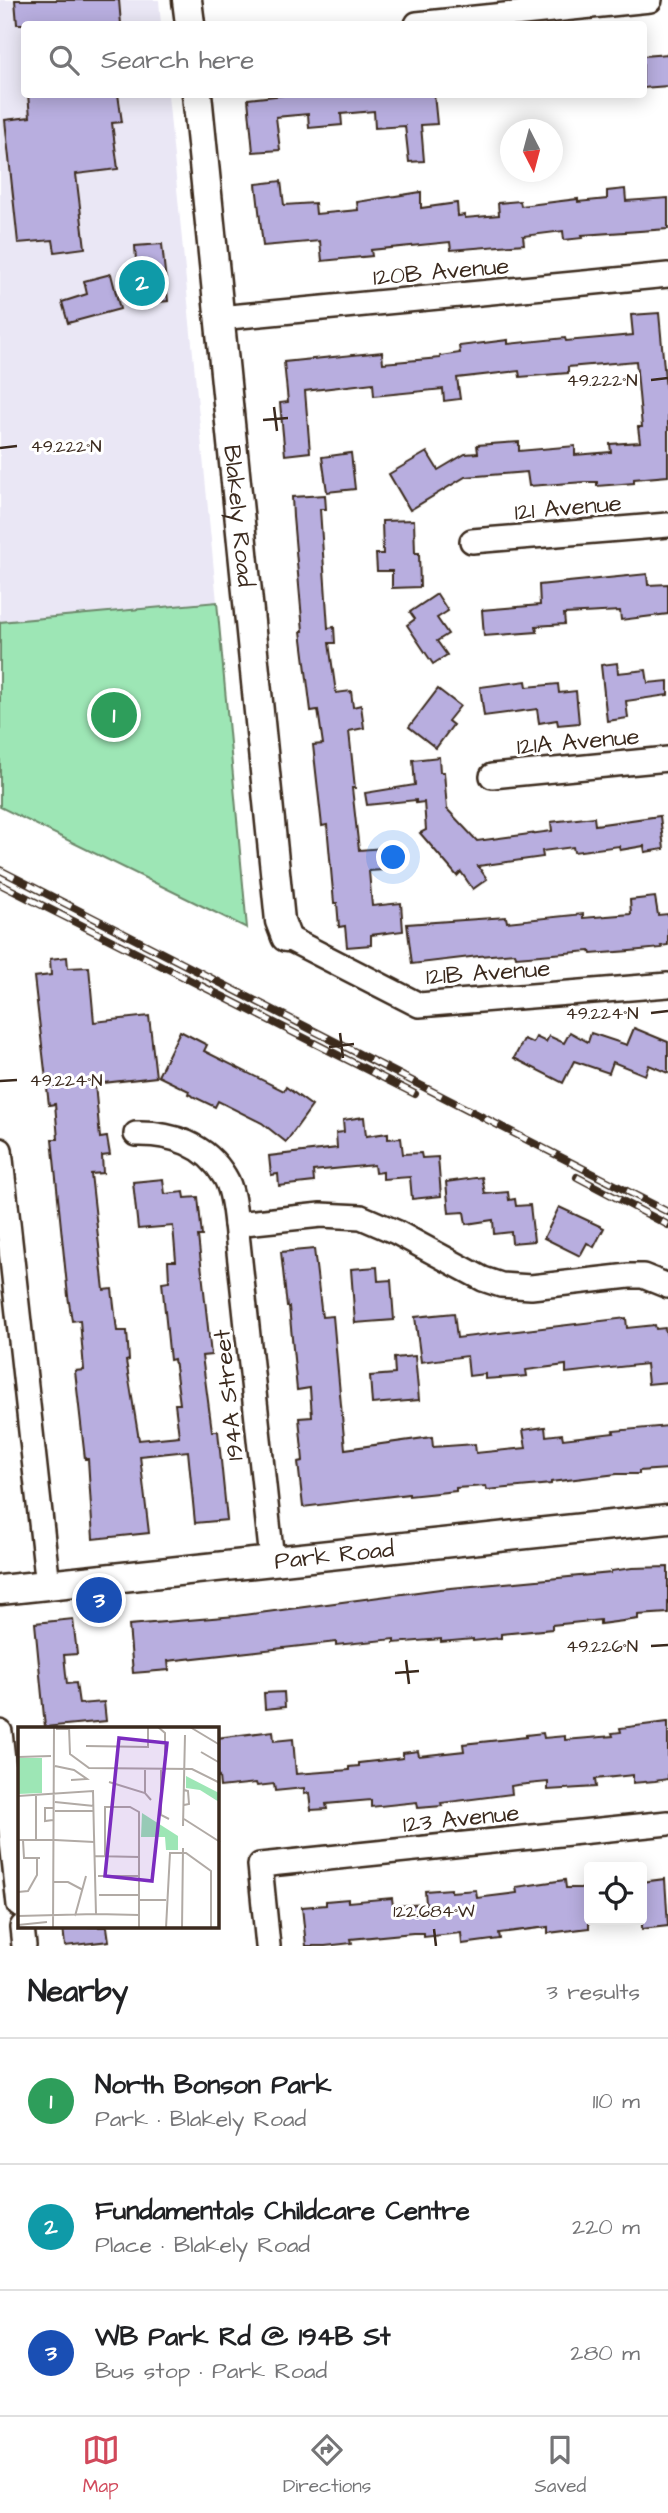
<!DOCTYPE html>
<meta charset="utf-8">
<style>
:root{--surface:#fff;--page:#f6f6f6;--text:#202124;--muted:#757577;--line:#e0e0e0;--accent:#d1495b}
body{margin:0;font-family:"Architects Daughter",sans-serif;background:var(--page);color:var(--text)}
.controls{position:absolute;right:21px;bottom:21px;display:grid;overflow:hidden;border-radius:7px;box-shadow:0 4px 18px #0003}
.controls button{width:63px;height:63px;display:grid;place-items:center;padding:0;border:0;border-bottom:2px solid var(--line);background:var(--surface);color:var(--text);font:35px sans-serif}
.compass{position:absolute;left:500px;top:119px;width:63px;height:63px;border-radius:50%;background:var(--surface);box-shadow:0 4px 18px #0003;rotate:174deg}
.you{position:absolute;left:394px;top:858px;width:24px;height:24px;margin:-18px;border:5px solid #fff;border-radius:50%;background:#1a73e8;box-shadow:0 0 0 10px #1a73e833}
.badge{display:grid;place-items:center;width:46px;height:46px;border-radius:50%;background:var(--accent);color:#fff;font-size:23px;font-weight:700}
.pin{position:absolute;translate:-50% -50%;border:4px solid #fff;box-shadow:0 2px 7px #0006}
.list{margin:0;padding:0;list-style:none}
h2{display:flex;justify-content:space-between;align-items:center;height:91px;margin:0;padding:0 28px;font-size:30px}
h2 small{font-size:23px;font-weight:400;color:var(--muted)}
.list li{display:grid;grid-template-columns:46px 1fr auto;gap:21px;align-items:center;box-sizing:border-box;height:126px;padding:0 28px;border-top:2px solid var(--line)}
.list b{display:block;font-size:26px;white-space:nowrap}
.list p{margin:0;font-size:23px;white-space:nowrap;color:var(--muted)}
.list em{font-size:23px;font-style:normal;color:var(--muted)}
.icon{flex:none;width:38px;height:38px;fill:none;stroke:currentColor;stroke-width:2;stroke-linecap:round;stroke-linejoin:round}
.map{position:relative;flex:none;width:668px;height:1946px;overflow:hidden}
.search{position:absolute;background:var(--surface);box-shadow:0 4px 18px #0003;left:21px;right:21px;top:21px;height:77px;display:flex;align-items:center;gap:18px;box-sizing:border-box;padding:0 24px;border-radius:7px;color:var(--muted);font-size:26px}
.sheet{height:469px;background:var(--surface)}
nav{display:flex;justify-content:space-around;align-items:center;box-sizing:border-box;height:98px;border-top:2px solid var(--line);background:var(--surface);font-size:19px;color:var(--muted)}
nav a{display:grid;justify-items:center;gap:4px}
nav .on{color:var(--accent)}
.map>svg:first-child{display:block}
.built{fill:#eae7f5}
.green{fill:#9de6b5;stroke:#6c886a;stroke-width:2}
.building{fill:#b8aedf;stroke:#3b2a1e;stroke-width:2}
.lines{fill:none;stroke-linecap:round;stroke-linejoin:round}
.minor-casing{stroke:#3b2a1e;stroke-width:28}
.tertiary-casing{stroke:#3b2a1e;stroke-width:33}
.minor{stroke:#fff;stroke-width:23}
.tertiary{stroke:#fff;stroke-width:28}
.rail-casing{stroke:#3b2a1e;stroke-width:8}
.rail{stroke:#fff;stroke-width:5;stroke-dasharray:16;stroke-linecap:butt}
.ticks{fill:none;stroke:#3b2a1e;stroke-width:2.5}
.labels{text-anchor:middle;stroke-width:6;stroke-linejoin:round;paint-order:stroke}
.street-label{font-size:24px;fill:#3b2a1e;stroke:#fff}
.inset-road{fill:none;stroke:#b1aaa5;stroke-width:2}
.view{fill:#7b2cbf;fill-opacity:0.15;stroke:#7b2cbf;stroke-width:3.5}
.inset-edge{fill:none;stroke:#3b2a1e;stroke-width:3.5}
.ticks-label{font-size:18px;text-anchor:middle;fill:#3b2a1e;stroke:#fff;stroke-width:6;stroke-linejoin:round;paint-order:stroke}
</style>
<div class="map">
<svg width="668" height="1946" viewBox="0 0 668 1946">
<rect width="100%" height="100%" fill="#fff"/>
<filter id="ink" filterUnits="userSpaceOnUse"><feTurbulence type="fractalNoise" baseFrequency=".0143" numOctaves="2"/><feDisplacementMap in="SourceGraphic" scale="14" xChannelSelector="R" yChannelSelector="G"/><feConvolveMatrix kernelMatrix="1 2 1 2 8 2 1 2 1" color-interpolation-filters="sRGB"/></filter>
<g filter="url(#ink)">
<!-- built -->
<polygon class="built" points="0,0 159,0 161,24 24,24 24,94 168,95 217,602 0,622"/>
<!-- green -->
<polygon class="green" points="217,602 247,928 0,807 0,622"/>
<!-- building -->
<g class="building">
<polygon points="15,0 119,0 121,24 17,24"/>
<polygon points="668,54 668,86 643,88 643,56"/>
<polygon points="28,94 118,94 122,122 112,123 118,169 76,174 85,248 55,252 53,240 18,243 5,120 30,117"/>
<polygon points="293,94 434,94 437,124 421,125 424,161 409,162 405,126 375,128 374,111 341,114 342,125 309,128 308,114 276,117 280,150 253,152 248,99"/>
<polygon points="281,181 284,205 315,203 316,214 358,210 357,202 421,192 421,208 457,203 458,216 465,215 465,218 499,215 498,203 520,201 521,206 578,199 578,202 607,199 607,191 625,189 626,201 668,198 668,229 582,235 583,238 564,240 563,231 523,236 524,244 451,250 450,242 371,250 372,256 322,261 320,241 263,246 256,184"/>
<polygon points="162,244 168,301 139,304 135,246"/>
<polygon points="111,274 120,309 68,323 62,302 87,294 84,281"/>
<polygon points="659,313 668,412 668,476 634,479 634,483 597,486 597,482 585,482 529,486 527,472 465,477 410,510 389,474 427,452 438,470 465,454 478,453 477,445 519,442 519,451 575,446 575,455 611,452 610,444 640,442 638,427 642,427 636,361 568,367 568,373 520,377 519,371 457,378 460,399 444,401 443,389 374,396 373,383 305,391 310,452 285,455 280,403 288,402 284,362 382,352 383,363 440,358 440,356 460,353 459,346 508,340 508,344 565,338 566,341 633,335 631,315"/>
<polygon points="351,453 355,489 327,492 322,457"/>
<polygon points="325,495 326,509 320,509 328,628 334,627 335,643 329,643 336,693 351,691 353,707 361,705 364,728 349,731 355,788 352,788 359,850 396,847 398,869 369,871 372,906 401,903 403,931 371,935 371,945 347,947 345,926 339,927 337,903 334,903 327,825 322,826 313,745 323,744 318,710 311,711 301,631 303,631 293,517 292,497"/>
<polygon points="414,520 415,553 419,553 420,587 392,588 392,571 377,571 376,554 383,554 382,521"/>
<polygon points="647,574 648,585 668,584 668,614 621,620 620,611 564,614 565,624 536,626 537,632 484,636 482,610 540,605 539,585"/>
<polygon points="437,594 448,611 437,618 448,634 437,641 447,655 433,664 407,625 415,619 410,612"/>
<polygon points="617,663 618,673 646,670 648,683 668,681 668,695 626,701 628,718 607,721 601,665"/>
<polygon points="526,681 527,687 558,684 559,693 576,691 579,723 558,725 557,720 539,723 537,709 484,716 480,687"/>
<polygon points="438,689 460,706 448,721 453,725 436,748 409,727"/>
<polygon points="439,757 440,772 444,772 447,809 477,841 552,831 551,822 594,817 595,825 660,816 664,849 645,852 644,846 620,850 619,846 574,852 573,847 542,851 543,857 478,866 487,879 473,889 461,872 457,876 420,833 426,830 424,802 416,803 416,800 367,805 365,793 415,785 413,760"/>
<polygon points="655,897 658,915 668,914 668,945 661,946 662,948 630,951 591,954 590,951 516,957 515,953 479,956 412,964 407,924 506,917 507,922 583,914 583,918 631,914 630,900"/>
<polygon points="67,957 68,968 89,967 94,1022 149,1016 156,1077 95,1084 100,1138 107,1137 110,1155 102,1156 103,1173 91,1174 104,1290 112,1289 117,1331 127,1331 129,1360 126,1361 139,1440 179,1436 175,1404 180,1404 174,1359 170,1360 162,1282 169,1281 168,1261 176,1261 173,1226 138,1229 133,1182 163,1179 165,1194 184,1192 185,1198 198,1197 202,1236 198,1236 211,1355 202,1356 212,1431 218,1431 227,1520 195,1523 188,1451 140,1456 149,1533 93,1539 88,1459 85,1459 75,1371 84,1370 80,1320 72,1321 68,1296 52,1139 58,1139 55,1104 49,1105 34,977 51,975 50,959"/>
<polygon points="634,1028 668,1042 668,1073 649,1065 645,1075 613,1062 609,1073 574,1061 563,1083 514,1058 524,1039 533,1043 536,1037 546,1042 549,1036 564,1043 570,1032 588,1042 591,1033 627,1045"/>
<polygon points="180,1031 207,1045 204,1051 284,1091 286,1087 312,1106 286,1142 262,1123 218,1101 215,1107 188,1094 189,1091 158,1076"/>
<polygon points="364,1117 366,1136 388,1133 388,1139 401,1138 403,1154 421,1153 422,1158 438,1157 441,1196 412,1199 410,1177 383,1179 383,1172 375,1173 374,1165 313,1171 314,1182 279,1186 278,1174 271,1175 269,1156 337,1148 336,1133 344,1132 343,1120"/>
<polygon points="482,1177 485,1194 508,1192 509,1200 515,1199 516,1206 530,1205 534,1241 512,1243 511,1232 494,1234 493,1220 466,1224 464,1212 449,1213 446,1182"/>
<polygon points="559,1207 604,1228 594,1247 587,1243 580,1256 544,1238"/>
<polygon points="314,1249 322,1317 333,1316 345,1449 432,1437 433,1447 475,1444 476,1453 526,1448 523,1430 545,1427 546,1436 562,1434 563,1439 614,1433 613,1431 668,1426 668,1469 639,1471 639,1474 617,1474 551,1482 551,1484 530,1486 487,1490 486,1486 456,1488 456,1491 409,1496 409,1494 303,1507 298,1462 303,1461 299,1418 312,1417 310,1388 297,1390 289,1307 287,1307 281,1252"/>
<polygon points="377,1267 378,1281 391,1280 394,1320 355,1323 351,1269"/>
<polygon points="454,1313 457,1338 626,1318 627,1328 655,1325 656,1329 665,1328 668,1340 668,1382 648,1384 646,1364 566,1373 566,1365 526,1370 527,1376 485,1379 485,1374 469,1376 467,1356 421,1362 415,1317"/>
<polygon points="415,1356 419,1400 372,1404 370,1376 395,1374 394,1358"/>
<polygon points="668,1567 668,1613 638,1615 638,1619 600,1624 600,1620 552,1625 552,1629 501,1634 501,1638 473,1641 473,1639 441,1642 441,1639 394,1643 394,1639 336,1645 336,1642 168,1661 169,1670 133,1673 129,1625 236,1616 440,1589 611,1573 611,1571 632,1568"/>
<polygon points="73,1619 77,1654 64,1655 67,1684 76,1683 79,1704 104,1702 106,1721 45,1727 35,1623"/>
<polygon points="284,1692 285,1707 265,1709 264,1693"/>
<polygon points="668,1722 668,1779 655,1781 633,1783 633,1775 595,1779 596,1787 548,1790 548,1782 517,1785 511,1786 512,1794 441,1803 442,1806 418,1808 417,1802 371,1807 371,1800 326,1804 327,1809 311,1810 309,1793 304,1794 304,1788 275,1791 274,1784 257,1786 256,1783 220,1787 219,1777 217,1778 217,1738 273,1731 274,1741 293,1739 296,1774 349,1770 349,1767 359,1766 359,1763 403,1758 403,1753 418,1751 419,1756 464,1751 463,1744 526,1737 526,1735 543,1733 544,1738 565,1736 565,1740 613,1736 612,1733 621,1732 620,1728"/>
<polygon points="665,1879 668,1926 642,1929 642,1882"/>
<polygon points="565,1880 566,1888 589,1888 589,1928 548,1933 548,1927 499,1933 500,1939 462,1944 461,1933 424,1937 424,1933 413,1933 351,1939 352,1943 325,1946 306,1946 302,1907 326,1905 326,1901 348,1899 348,1902 392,1898 393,1906 426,1904 425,1891 451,1889 451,1892 476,1890 477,1898 517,1893 516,1887"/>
<polygon points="63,1927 107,1927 109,1941 65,1946"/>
</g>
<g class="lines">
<!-- minor casing -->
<g class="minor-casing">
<g id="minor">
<polyline points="417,24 650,0"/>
<polyline points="219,318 668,275"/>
<polyline points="472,541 668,525"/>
<polyline points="492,776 668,759"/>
<polyline points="286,937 419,1005 668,985"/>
<path d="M136 1134C171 1133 206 1144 225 1177 233 1190 234 1209 236 1224L321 1215 361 1217 396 1232 483 1279 501 1285 531 1287 629 1276H643L668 1286"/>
<polyline points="0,1150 48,1586"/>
<polyline points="236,1224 272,1560"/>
<polyline points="0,1732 19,1905"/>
<polyline points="22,1927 24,1946"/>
<polyline points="268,1946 260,1865 668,1823"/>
</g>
</g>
<!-- tertiary casing -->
<g class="tertiary-casing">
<g id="tertiary">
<polyline points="187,0 190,24"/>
<path id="s1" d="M197 94 280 921 286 937"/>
<path id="s2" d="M0 1590 668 1519"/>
</g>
</g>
<!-- minor -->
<use href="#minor" class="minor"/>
<!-- tertiary -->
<use href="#tertiary" class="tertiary"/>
<!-- rail casing -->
<g class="rail-casing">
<g id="rail">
<polyline points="0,870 668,1212"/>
<polyline points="0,884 415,1094"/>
<polyline points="577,1177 668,1225"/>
</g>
</g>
<!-- rail -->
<use href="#rail" class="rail"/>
</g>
</g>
<!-- ticks -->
<path class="ticks" d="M651 380 668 378M274 407 277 431M263 420 288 418M0 448 17 446M651 1013 668 1011M340 1033 343 1058M329 1047 354 1044M0 1081 17 1080M651 1646 668 1645M406 1660 409 1684M395 1673 419 1671M434 1929 436 1946"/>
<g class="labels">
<!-- street labels -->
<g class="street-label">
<text transform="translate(441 271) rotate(-5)" y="8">120B Avenue</text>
<text transform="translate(568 507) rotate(-5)" y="8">121 Avenue</text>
<text dy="8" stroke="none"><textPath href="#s1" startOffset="424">Blakely Road</textPath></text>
<text transform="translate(578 741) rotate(-5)" y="8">121A Avenue</text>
<text transform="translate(488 972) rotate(-4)" y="8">121B Avenue</text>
<text transform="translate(228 1395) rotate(-96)" y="8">194A Street</text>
<text dy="8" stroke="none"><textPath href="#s2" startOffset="336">Park Road</textPath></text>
<text transform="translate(461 1818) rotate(-6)" y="8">123 Avenue</text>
</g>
</g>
<!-- overview -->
<g transform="translate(18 1727)">
<rect width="201" height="201" fill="#fff"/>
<path d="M0 31H24V66L0 67ZM168 49 201 66V75L182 63 168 61ZM124 86 160 109V123H148L147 110H123Z" fill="#9de6b5"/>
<path class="inset-road" d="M51 0 52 27 71 41 174 42 202 56M140 0 147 6V41M172 0 202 18M38 2 63 0M68 19 130 20V0M183 25 202 36M0 30 33 29M37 39 56 43 69 52 53 53M143 41V88L151 92M127 42V66M91 55 127 66 133 73M0 69 75 64 76 109M18 69V113M37 75 76 79M166 78 171 77 170 64 166 63M87 80H112L121 85V201M37 84H76M166 92 202 115M35 93 27 94V81H36M165 99 167 8M76 108 78 187M0 113H37M5 113 6 131H22M37 113 76 115M76 129 121 130M87 129V79M80 149H121M35 155H50L65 163M0 165 10 164 19 148V131M81 168H121M121 173H148M78 187 121 188M0 189 78 187M57 189 68 149M0 198 29 195M35 201 36 0M148 201 152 126H168L193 144V201M164 201 165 121"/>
<path class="view" d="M101 11 149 16 134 154 87 149Z"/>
<rect width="201" height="201" class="inset-edge"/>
</g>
<g class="ticks-label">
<text x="602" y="386">49.222°N</text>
<text x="66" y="452">49.222°N</text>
<text x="602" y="1019">49.224°N</text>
<text x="66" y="1086">49.224°N</text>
<text x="602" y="1652">49.226°N</text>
<text x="434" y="1917">122.684°W</text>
</g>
</svg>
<div class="controls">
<button><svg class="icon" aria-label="locate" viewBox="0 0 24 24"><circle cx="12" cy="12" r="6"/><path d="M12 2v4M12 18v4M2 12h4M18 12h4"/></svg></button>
</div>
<svg class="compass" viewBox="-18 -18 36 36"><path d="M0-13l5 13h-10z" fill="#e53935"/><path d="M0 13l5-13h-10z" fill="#757577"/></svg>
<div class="you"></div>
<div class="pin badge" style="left:114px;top:715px;background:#2e9e5b">1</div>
<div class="pin badge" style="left:142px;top:283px;background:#0f9aa8">2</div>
<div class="pin badge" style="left:99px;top:1600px;background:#1a4fb4">3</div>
<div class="search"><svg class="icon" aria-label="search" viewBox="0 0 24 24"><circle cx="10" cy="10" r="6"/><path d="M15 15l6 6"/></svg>Search here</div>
</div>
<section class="sheet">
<h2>Nearby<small>3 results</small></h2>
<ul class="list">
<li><span class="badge" style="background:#2e9e5b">1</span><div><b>North Bonson Park</b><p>Park · Blakely Road</p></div><em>110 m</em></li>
<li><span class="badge" style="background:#0f9aa8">2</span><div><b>Fundamentals Childcare Centre</b><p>Place · Blakely Road</p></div><em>220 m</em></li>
<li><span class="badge" style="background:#1a4fb4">3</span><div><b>WB Park Rd @ 194B St</b><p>Bus stop · Park Road</p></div><em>280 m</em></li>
</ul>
</section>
<nav>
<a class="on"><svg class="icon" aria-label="map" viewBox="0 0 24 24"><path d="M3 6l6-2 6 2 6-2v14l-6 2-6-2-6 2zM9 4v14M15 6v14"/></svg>Map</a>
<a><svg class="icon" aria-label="directions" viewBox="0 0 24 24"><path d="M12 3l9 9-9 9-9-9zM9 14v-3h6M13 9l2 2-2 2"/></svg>Directions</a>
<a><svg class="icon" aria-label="saved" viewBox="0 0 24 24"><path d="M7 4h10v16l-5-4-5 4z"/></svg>Saved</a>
</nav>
